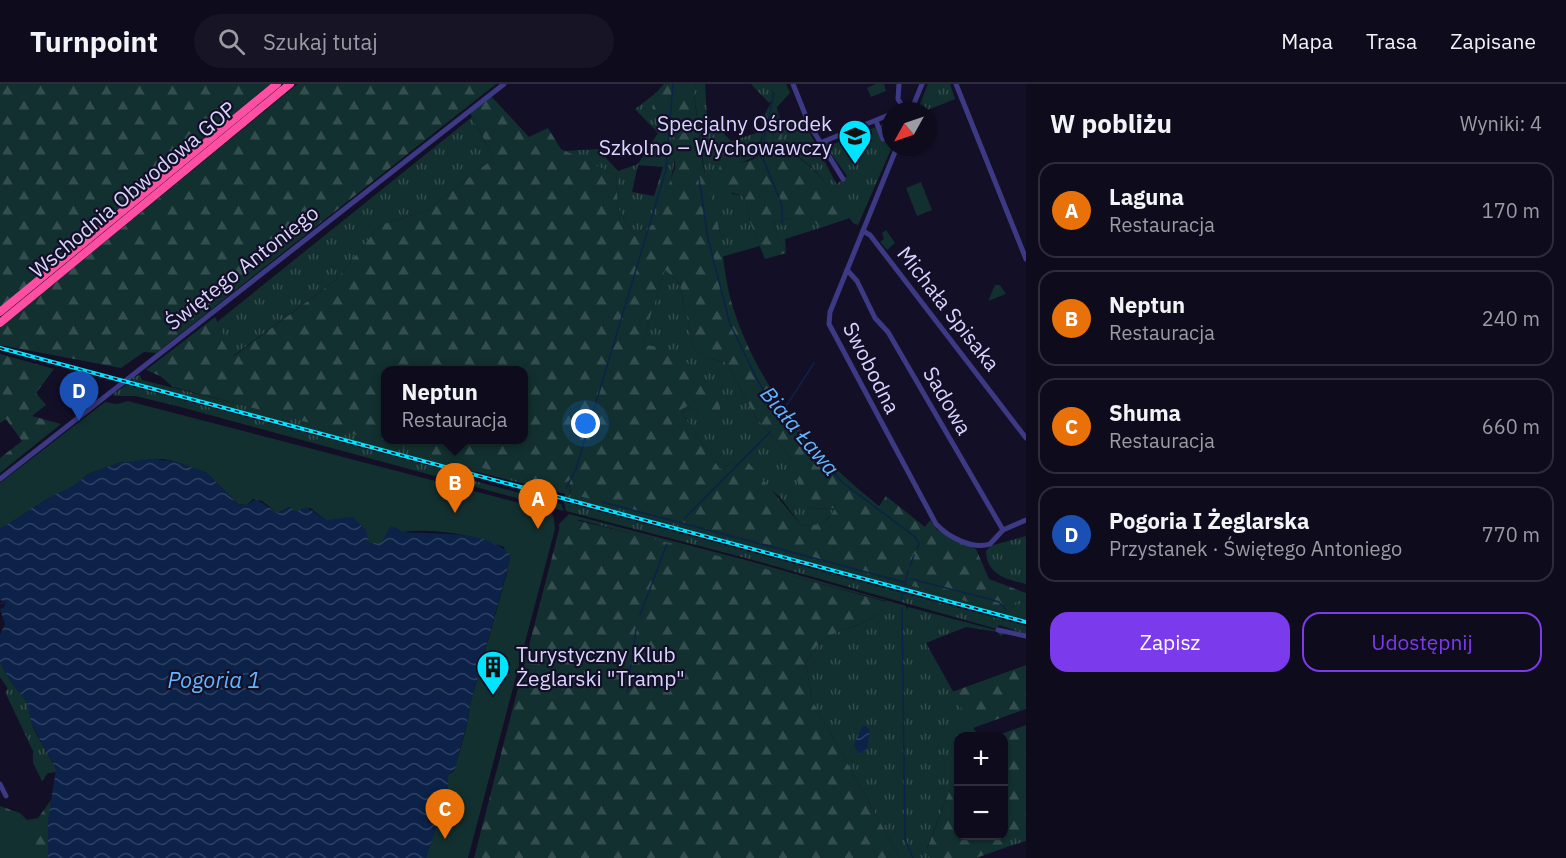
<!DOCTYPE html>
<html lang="pl">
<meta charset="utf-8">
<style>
:root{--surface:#0e0b1c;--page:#171425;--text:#f1f3f6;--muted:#9b9ba3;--line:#2e2b3b;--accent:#7c3aed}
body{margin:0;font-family:"IBM Plex Sans",sans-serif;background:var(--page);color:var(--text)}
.controls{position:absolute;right:18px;bottom:18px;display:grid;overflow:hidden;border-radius:12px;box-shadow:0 2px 4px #0004}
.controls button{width:54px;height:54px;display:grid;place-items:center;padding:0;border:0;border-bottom:2px solid var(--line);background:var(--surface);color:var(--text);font:30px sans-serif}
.compass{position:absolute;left:882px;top:18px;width:54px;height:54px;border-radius:50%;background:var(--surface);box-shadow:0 2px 4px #0004;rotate:230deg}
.you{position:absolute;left:586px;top:340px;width:21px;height:21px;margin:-15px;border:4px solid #fff;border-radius:50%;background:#1a73e8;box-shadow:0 0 0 9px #1a73e833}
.badge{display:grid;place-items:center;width:39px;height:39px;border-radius:50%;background:var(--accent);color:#fff;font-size:20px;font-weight:700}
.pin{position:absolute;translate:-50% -50px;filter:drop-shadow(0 2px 3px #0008)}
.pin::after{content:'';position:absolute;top:32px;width:21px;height:18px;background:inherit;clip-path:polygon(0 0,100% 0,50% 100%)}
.popup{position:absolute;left:381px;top:282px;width:147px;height:78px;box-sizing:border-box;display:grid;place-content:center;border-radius:12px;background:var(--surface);filter:drop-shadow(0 2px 4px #0005);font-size:20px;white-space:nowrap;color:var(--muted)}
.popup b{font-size:22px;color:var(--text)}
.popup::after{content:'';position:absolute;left:50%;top:100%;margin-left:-12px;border:12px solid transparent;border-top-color:var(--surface)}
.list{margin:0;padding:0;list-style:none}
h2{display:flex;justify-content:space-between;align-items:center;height:78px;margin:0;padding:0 24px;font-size:26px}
h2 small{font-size:20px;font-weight:400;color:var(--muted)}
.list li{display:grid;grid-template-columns:39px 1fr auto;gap:18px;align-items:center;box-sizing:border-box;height:96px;margin:0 12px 12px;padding:0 12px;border:2px solid var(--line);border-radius:18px}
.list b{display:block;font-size:22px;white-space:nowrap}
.list p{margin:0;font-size:20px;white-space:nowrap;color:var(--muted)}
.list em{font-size:20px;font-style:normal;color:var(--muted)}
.actions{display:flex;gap:12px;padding:18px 24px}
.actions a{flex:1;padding:14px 0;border:2px solid var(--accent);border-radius:18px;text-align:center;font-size:21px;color:var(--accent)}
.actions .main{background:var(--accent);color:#fff}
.icon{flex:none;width:33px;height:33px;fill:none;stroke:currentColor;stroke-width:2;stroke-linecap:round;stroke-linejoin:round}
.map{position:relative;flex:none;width:1026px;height:774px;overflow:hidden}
header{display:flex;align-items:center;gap:36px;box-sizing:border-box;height:84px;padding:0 30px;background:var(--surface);border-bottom:2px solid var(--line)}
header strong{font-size:28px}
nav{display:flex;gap:33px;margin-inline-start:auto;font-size:21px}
.search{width:420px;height:54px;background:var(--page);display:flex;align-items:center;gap:15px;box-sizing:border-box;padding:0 21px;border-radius:33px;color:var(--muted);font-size:22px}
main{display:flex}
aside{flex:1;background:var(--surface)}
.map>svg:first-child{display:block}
.grass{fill:url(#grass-tufts);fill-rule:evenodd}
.forest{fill:url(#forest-firs);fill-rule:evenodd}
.park{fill:#12302f}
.water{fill:url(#water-waves)}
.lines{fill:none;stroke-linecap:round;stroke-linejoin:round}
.stream{stroke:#0c2248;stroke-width:1.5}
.minor{stroke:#3d3a85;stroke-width:5}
.highway{stroke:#ff4fa3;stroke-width:8}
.rail-casing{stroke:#00e5ff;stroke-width:4}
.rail{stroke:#130f26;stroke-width:1.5;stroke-dasharray:4.5;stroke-linecap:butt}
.labels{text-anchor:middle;stroke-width:4.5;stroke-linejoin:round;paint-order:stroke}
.poi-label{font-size:21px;fill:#d9d4ff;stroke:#130f26;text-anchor:end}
.street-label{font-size:21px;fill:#d9d4ff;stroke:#130f26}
.water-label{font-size:22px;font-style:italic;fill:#62b6ff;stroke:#130f26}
</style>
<header>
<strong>Turnpoint</strong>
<div class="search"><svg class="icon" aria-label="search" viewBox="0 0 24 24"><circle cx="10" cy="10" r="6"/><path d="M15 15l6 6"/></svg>Szukaj tutaj</div>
<nav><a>Mapa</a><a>Trasa</a><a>Zapisane</a></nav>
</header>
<main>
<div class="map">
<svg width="1026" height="774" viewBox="0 0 1026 774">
<defs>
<pattern id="grass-tufts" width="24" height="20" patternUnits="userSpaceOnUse" patternTransform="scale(1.5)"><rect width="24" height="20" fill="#12302f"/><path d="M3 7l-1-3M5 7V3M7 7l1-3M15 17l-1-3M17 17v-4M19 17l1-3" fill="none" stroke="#344d4e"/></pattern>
<pattern id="forest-firs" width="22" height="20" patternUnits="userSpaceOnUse" patternTransform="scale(1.5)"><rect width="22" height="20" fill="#12302f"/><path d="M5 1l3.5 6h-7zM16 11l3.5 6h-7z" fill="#344d4e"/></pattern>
<pattern id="water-waves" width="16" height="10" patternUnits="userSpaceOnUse" patternTransform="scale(1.5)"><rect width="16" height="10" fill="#0c2248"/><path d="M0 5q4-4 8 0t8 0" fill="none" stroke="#2f4163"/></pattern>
</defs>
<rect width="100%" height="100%" fill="#130f26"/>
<!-- grass -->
<g class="grass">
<polygon points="696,0 705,0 707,32 731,57 763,47 757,72 740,79 721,79 732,110 741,111 747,118 750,138 760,162 721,173 720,148 706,99 694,9"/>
<polygon points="751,0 773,0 772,17 769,19"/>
<polygon points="928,0 950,0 955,15 925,27 917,27"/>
<path d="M656 9 653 24C656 26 662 27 665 30 690 52 666 116 654 140L634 151 618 124 616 91 564 67 598 65 618 87 638 80 658 49 635 25ZM638 81 663 83 654 112 632 108Z"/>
<path d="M778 27 783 42 803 36 838 103 837 100 847 92 824 60 829 57 831 61 891 37 892 63 858 141 853 139C832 109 818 80 783 64Z"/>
<polygon points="472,33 494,74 426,127 380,141 336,196 233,272 217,238"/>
<polygon points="794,133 810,133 820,144 785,155 786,169 773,139"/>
<path d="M665 186 680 199C682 221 691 241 693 264L706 274 726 278 756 334 791 374 809 425 835 424C826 440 819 442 801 441L780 413 736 377 720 385 685 334 682 324 688 322 704 335 643 260C648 235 658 211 665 186Z"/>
<polygon points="140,291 142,296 391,358 540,399 554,402 565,396 569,397 570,409 744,454 1007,529 1017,516 1026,518 1026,536 565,413 566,410 473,387 472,389 131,297 134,293"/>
<polygon points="126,301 471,393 471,396 561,420 564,427 177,322 135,312 114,312 113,310"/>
<polygon points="564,418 1026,542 1026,550 999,541 997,545 753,476 566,427"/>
<path d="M569 430 753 478 906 522 907 526 908 523 1007 549 1000 552 998 548 966 543 926 559 978 652H958V701L950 705 927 764 930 774H900L812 616 806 578C811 571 817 560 823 556 843 542 876 542 886 517L580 436 560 442 559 446V440Z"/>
<path d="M1026 452V500C1006 495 987 491 986 467L990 462Z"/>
<polygon points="0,578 11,598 27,618 33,644 56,685 57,688 48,689 42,697 33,679 33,667 5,608 8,605 0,593"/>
<polygon points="1026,744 1026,757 1007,763 1007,757"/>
</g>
<!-- forest -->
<g class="forest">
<polygon points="0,0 270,0 0,224"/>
<polygon points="298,0 496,0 156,269 144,268 121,284 0,261 0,244"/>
<path d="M664 0H696L694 10C698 39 700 71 707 100 711 116 717 133 720 149 723 172 725 194 731 217 755 299 812 370 879 422L886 412 925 443 930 436 937 446 976 465 989 495 1026 509V518L1017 516 1007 529 744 454 571 410 569 397 554 402 540 399 173 303 160 292 146 286 215 233 234 272 336 196 380 141 426 127 494 74 470 29 491 12 529 53 548 44 561 65 616 91 618 124 634 151 654 140 675 84V48L666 30H658L652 24 656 9ZM665 186 680 199C682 221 691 241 693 264L706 274 726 278 756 334 791 374 801 410 809 425 835 424C827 440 818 442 801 441L747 377H736L720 385 685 334 682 325 688 322 704 335 718 336C731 308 684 272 661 264 655 262 649 262 643 260 648 235 658 211 665 186ZM386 286H524V356H386Z"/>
<path d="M773 0H786L790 9 777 23 783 64C813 79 833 106 850 134L820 144 810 133H794L773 139 786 169 765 175 750 138 747 118 741 111C724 109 713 95 721 79 731 79 758 81 761 66 763 56 760 54 766 42L761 37 772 17Z"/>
<polygon points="0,270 54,285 36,309 46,321 32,332 61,340 0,389 0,374 22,357 6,335 0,339"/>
<path d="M567 434 670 459 887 518C874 542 843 542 823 556 817 560 811 571 806 578L812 616 900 774H474L560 442Z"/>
<polygon points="1026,581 1026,625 973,644 952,608"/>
<polygon points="1026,641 1026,744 1008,757 1007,763 976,774 930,774 927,765 950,705 957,701 958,752 1004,752 1004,652 996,652"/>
<polygon points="51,716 48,774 0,774 0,722 20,729 27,736 38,734"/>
</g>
<!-- park -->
<g class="park">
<polygon points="875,0 884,0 886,7 871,13 867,4"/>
<polygon points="921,98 932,126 917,132 906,104"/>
<polygon points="886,146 895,159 887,166 880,158 884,155 882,149"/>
<polygon points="995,201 1000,201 1006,210 988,217"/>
<path d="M128 317 550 427 554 434 555 445 468 774H426L448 691 454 687C460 665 468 643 470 621L508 485 504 463C474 451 435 444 402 448L396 444 381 459H369L362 441 326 436 310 424 295 428 289 423 278 429 262 417 253 415 247 421 238 420 207 389 174 377 163 375 118 379 88 390 75 401 0 445V399L105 318 116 320Z"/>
<polygon points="0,725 15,728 37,744 34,759 41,774 0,774"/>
</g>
<!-- water -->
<g class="water">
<path d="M150 375 174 377 207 389 238 420 247 421 256 415 278 429 290 423 295 428 306 423 326 436 353 433 366 446 369 459H381L391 442C396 443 399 447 404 448 435 451 489 445 511 472L470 621C468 643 459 663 455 685L448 691V708L426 774H48V736L56 685 32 641 27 618 11 598 0 578V551L5 540 0 525 4 523 6 518 0 516V445L48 414 75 401 88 390 118 379Z"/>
<polygon points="862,642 866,642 870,647 867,665 859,670 854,661"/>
</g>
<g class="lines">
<!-- stream -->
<g class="stream">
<polyline points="774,9 761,70 782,121 782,141"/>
<polyline points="699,94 708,155 730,240 758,297 773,322 843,399 914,452 919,459 917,465"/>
<polyline points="781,330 814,279"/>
<polyline points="566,404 576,385 666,86 673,0"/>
<polyline points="602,418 904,498"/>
<polyline points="685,434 770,348"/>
<polyline points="910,482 914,471"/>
<polyline points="911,495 989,515 999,518 1006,526"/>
<polyline points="901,517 908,487"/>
<polyline points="0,520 6,517"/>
<polyline points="902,524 905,755 913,774"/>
<polyline points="640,531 667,460"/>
<polyline points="627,609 636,545"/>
</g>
<!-- minor -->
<g class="minor">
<polyline points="793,0 809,40 843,95"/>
<polyline points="899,0 898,15 905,27"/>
<polyline points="956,0 1026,175"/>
<polyline points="911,27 922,0"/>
<polyline points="876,37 883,55"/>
<polyline points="820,59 891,30"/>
<path d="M897 63 830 228 829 240 936 440C948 453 973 466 990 460L1003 446"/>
<polyline points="863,147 870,151 1026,354"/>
<polyline points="847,186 857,197 875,234 888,248 1003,446"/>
<polyline points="0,395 504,0"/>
<polyline points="1003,446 1026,436"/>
<polyline points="998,546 1026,552"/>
<polyline points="0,700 6,712"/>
</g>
<!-- highway -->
<g class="highway">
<polyline points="0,228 277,0"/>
<polyline points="0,239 290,0"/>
</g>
<!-- rail casing -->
<g class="rail-casing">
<polyline id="rail" points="0,264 1026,538"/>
</g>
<!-- rail -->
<use href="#rail" class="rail"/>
</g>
<!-- icons -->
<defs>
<g id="school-pin" transform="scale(1.725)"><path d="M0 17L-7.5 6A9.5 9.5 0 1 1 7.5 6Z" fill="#00e5ff" stroke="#130f26"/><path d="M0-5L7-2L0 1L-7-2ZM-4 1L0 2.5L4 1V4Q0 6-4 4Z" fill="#111"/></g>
<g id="building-pin" transform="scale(1.725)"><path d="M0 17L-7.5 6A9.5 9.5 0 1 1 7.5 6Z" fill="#00e5ff" stroke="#130f26"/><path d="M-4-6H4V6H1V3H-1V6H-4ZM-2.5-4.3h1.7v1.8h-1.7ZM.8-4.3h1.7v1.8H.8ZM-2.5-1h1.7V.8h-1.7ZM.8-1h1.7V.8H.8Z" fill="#111"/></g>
</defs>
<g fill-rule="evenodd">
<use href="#school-pin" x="855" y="52"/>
<use href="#building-pin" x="493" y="583"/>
</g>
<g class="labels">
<!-- poi labels -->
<g class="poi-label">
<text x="832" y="47">Specjalny Ośrodek<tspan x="832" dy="24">Szkolno – Wychowawczy</tspan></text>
<text x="516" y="578" text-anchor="start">Turystyczny Klub<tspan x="516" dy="24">Żeglarski "Tramp"</tspan></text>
</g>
<!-- street labels -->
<g class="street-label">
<text transform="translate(133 106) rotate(-40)" y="7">Wschodnia Obwodowa GOP</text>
<text transform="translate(242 184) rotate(-38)" y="7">Świętego Antoniego</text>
<text transform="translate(948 225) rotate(52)" y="7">Michała Spisaka</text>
<text transform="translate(871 284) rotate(63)" y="7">Swobodna</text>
<text transform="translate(947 317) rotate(60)" y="7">Sadowa</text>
</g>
<!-- water labels -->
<g class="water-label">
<text transform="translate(800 347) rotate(50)" y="8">Biała Ława</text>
<text x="214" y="604">Pogoria 1</text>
</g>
</g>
</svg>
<div class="controls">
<button>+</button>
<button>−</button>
</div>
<svg class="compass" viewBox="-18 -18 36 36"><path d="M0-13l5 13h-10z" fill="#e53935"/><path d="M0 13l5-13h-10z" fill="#9b9ba3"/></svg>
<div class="you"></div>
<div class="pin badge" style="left:538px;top:445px;background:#e8710a">A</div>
<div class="pin badge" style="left:455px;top:429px;background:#e8710a">B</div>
<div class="popup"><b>Neptun</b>Restauracja</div>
<div class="pin badge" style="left:445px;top:755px;background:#e8710a">C</div>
<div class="pin badge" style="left:79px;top:337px;background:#1a4fb4">D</div>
</div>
<aside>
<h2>W pobliżu<small>Wyniki: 4</small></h2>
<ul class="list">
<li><span class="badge" style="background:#e8710a">A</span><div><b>Laguna</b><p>Restauracja</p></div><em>170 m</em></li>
<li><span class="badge" style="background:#e8710a">B</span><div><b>Neptun</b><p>Restauracja</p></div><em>240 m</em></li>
<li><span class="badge" style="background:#e8710a">C</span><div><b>Shuma</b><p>Restauracja</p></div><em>660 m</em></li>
<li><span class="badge" style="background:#1a4fb4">D</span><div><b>Pogoria I Żeglarska</b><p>Przystanek · Świętego Antoniego</p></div><em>770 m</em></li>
</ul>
<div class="actions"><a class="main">Zapisz</a><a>Udostępnij</a></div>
</aside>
</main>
